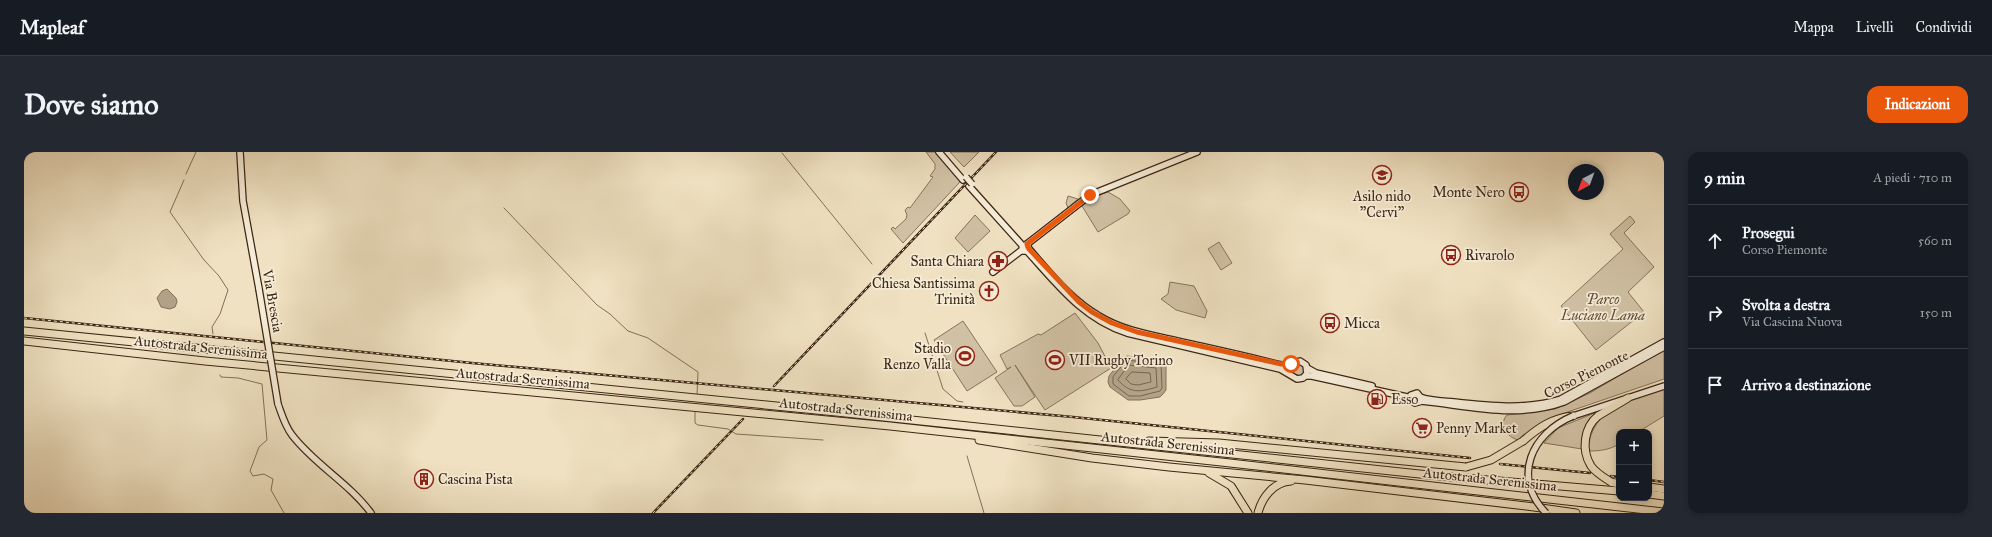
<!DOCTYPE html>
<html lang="it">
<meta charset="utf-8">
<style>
:root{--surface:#171b24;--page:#242831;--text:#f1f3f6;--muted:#9ea1a6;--line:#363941;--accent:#ea580c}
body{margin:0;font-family:"IM FELL Great Primer",serif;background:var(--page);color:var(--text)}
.controls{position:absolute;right:12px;bottom:12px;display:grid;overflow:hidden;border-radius:8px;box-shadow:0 2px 6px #0003}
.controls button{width:36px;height:36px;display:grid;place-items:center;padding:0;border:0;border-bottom:1px solid var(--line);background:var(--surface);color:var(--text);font:20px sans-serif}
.compass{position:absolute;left:1544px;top:12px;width:36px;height:36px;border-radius:50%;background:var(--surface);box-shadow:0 2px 6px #0003;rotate:221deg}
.stop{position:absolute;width:12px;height:12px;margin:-9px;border:3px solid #ea580c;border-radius:50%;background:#fff}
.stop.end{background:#ea580c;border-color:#fff;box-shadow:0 1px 4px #0008}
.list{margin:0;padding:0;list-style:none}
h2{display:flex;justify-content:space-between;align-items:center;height:52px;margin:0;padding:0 16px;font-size:17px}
h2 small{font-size:13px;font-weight:400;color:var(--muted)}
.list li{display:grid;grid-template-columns:26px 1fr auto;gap:12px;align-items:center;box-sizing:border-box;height:72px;padding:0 16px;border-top:1px solid var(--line)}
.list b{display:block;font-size:15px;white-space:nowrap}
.list p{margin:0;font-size:13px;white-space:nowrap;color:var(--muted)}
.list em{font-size:13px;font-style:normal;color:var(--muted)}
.icon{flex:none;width:22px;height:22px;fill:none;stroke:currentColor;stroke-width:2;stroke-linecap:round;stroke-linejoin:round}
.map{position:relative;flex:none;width:1640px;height:361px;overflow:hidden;border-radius:12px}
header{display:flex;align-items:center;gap:24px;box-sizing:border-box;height:56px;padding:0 20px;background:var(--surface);border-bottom:1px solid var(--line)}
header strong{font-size:19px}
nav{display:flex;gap:22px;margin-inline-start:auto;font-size:14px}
.intro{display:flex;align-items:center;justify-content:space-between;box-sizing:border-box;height:96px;padding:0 24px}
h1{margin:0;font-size:28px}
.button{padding:10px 18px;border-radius:12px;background:var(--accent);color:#fff;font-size:14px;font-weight:700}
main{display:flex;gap:24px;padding:0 24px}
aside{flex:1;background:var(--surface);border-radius:12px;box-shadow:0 2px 6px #0003}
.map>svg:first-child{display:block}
.green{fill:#d1c1a4;stroke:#87745c}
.water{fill:#b2a187;stroke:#837059}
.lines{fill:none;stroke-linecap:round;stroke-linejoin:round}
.shore{stroke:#78644e;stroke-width:1}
.stream{stroke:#837059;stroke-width:1}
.secondary-casing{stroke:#3d2615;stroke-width:8}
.highway-casing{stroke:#3d2615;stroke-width:9}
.secondary{stroke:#f5ecd7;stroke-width:5.5}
.highway{stroke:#efe1c1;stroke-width:7}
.rail-casing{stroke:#3d2615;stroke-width:2.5}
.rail{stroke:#f5ecd7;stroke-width:1;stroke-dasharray:3;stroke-linecap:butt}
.secondary-bridge-casing{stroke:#3d2615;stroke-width:8;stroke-linecap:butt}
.highway-bridge-casing{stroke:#3d2615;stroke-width:9;stroke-linecap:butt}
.secondary-bridge{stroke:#f5ecd7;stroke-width:5.5}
.highway-bridge{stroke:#efe1c1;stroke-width:7}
.route{stroke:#ea580c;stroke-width:5}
.labels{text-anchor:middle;stroke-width:3.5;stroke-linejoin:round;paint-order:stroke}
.poi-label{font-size:14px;fill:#3d2615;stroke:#f5ecd7;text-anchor:start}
.park-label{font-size:14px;font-style:italic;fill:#624d39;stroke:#f5ecd7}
.street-label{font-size:14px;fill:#3d2615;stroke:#f5ecd7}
</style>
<header>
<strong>Mapleaf</strong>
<nav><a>Mappa</a><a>Livelli</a><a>Condividi</a></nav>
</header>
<div class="intro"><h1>Dove siamo</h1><a class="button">Indicazioni</a></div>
<main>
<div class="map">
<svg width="1640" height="361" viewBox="0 0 1640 361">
<rect width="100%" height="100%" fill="#efe1c1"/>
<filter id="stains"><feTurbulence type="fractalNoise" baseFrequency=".005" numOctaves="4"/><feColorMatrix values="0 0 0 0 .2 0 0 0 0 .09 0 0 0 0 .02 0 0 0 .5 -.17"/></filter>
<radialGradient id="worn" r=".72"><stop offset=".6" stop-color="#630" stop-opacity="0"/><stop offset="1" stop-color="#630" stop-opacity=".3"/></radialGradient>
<!-- green -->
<g class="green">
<polygon points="902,0 913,0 938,29 935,30 935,31 879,91 867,77 869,75 871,77 882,67 883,63 881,58 884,55 886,56 909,25 906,24 911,17 911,12"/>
<polygon points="926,0 955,0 940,15"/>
<polygon points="1084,40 1096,47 1106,59 1104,62 1074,80 1058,54 1069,45"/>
<polygon points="1044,44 1054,47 1044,56 1042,51"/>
<polygon points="951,63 966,79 944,100 931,86"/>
<polygon points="1606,64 1611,70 1600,81 1630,115 1604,140 1620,160 1572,198 1537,154 1599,97 1586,82"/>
<polygon points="1195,90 1208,111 1197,118 1184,97"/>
<polygon points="1146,130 1170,134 1183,159 1181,166 1152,158 1137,147 1144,142"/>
<polygon points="1051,161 1074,191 1087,216 1021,258 991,213 1011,245 998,254 990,254 971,226 987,215 983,217 976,203 1014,182 1017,183"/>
<polygon points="939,169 973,220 943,239 910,188"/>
<path d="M1640 197V227L1529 265 1494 288C1483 285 1474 273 1483 263L1531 257 1566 241Z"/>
<circle cx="1274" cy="218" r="7"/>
<path d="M1640 234V264L1614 280H1595V292C1585 298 1576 299 1564 299 1566 257 1607 246 1640 234Z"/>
<polygon points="1573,260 1560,278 1558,297 1520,291 1534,276"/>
</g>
<!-- water -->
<g class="water">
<polygon points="143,137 152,146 153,150 151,155 146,157 137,155 133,146 138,139"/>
<polygon points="1103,204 1139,208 1142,212 1142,238 1139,242 1136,245 1116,248 1104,248 1086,235 1084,230 1085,224 1099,206"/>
</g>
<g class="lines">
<!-- shore -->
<g class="shore">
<polygon points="1103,208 1137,212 1138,236 1136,239 1116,244 1105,244 1089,232 1089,225"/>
<path d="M1105 213 1132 216 1133 235C1116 240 1106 242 1094 228Z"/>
<polygon points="1108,220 1126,221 1127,230 1114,233 1107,232 1102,227"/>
</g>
<!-- stream -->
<g class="stream">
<polyline points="758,1 848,112"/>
<polyline points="162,22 172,0"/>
<polyline points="160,28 146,60 180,108 195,124 204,138 196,162 188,175 189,182"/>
<polyline points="480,56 573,153 586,162 604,179 624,186 674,220 673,243"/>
<polyline points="901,181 919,237 933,249 939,250"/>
<polyline points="196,223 197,225 214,226 238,232 243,288 235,295 226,319 229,324 240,322 249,327 247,338 260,361"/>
<polyline points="671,258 671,271 674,273 704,277 712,282 799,288"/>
<polyline points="943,304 960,361"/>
</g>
<!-- secondary casing -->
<g class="secondary-casing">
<g id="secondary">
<polyline points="216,0 219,49 235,137"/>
<polyline points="915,0 939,28"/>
<polyline points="945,34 998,93 999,99 1003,99"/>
<path d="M1003 92 1005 97C1026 121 1047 148 1075 164 1101 180 1133 184 1162 191 1194 198 1225 205 1257 213H1265L1276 209 1282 213 1283 222 1279 226 1273 227 1256 217 1103 181C1059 167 1033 132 1003 99"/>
<polyline points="1003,92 1066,43 1173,0"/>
<polyline points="969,120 998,98"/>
<polyline points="1283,216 1292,221 1348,234"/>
<path d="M1281 224H1288L1383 245 1391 251 1398 249C1446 254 1493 267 1540 250L1640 195"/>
<polyline points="1387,243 1393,241 1396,245"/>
<path d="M1396 245C1407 249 1419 249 1430 250 1466 254 1502 258 1537 247L1640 190"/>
<path d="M254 252C258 263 261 274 268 283 290 312 325 331 347 361"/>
<polyline points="1549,264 1640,234"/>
</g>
</g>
<!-- highway casing -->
<g class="highway-casing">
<g id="highway">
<polyline points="0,179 812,260 1405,323 1595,339"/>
<polyline points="0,189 181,209 866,274 1197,310 1640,360"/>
<polyline points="1574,264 1604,246"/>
<polyline points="955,288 1068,306 1145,315 1281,328 1510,355 1552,361"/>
<polyline points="1125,289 1195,291 1442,315"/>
<path d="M1499 289C1514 276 1528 266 1549 264"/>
<polyline points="1185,321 1207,334 1224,361"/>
<polyline points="1587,330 1595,332"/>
<polyline points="1625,335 1640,337"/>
<polyline points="1625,342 1640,344"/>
<path d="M1234 361C1238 345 1250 330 1267 329"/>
</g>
</g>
<!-- secondary -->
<use href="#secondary" class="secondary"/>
<!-- highway -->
<use href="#highway" class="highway"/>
<!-- rail casing -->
<g class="rail-casing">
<g id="rail">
<polyline points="0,166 448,211 1049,265 1446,306"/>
<polyline points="750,234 972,0"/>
<polyline points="1476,312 1566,321"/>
<polyline points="1587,324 1595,325"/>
<polyline points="1625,328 1640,330"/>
<polyline points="629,361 719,267"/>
</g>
</g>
<!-- rail -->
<use href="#rail" class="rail"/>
<!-- secondary-bridge casing -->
<g class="secondary-bridge-casing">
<g id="secondary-bridge">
<polyline points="942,25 948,32"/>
<polyline points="235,137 254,252"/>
<path d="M1522 361C1487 325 1508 281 1549 264"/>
</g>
</g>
<!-- highway-bridge casing -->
<g class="highway-bridge-casing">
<g id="highway-bridge">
<path d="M1574 264C1560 275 1557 298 1567 314 1572 321 1579 325 1587 330"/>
<polyline points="1442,315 1467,308 1499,289"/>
</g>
</g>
<!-- secondary-bridge -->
<use href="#secondary-bridge" class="secondary-bridge"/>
<!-- highway-bridge -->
<use href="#highway-bridge" class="highway-bridge"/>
</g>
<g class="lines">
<!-- route -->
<polyline class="route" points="1066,43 1003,92 1005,97 1055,150 1068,160 1088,171 1113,180 1257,212 1269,210 1267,212"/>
</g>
<!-- icons -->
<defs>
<g id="school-ring" transform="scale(1)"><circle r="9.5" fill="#f5ecd7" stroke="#8f2418" stroke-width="1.5"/><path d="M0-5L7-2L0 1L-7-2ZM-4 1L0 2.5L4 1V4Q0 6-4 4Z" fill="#8f2418"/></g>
<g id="bus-ring" transform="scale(1)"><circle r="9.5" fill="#f5ecd7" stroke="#8f2418" stroke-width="1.5"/><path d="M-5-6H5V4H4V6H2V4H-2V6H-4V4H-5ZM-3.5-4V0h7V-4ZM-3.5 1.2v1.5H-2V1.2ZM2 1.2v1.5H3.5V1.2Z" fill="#8f2418"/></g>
<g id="pharmacy-ring" transform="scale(1)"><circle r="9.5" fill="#f5ecd7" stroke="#8f2418" stroke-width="1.5"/><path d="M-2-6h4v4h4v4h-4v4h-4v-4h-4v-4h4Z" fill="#8f2418"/></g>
<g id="church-ring" transform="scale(1)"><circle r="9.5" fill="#f5ecd7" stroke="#8f2418" stroke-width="1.5"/><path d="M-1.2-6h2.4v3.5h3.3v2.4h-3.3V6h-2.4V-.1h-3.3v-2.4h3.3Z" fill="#8f2418"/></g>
<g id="stadium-ring" transform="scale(1)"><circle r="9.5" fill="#f5ecd7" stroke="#8f2418" stroke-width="1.5"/><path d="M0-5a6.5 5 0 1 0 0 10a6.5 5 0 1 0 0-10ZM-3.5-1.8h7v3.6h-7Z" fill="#8f2418"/></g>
<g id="fuel-ring" transform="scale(1)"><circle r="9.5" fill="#f5ecd7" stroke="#8f2418" stroke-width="1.5"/><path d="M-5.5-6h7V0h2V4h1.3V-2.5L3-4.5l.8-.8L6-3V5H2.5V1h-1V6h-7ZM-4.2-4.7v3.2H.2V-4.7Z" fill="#8f2418"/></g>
<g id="supermarket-ring" transform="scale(1)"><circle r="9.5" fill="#f5ecd7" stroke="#8f2418" stroke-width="1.5"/><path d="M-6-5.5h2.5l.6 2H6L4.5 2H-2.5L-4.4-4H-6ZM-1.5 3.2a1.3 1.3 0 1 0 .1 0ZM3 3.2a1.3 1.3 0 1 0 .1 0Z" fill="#8f2418"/></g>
<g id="building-ring" transform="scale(1)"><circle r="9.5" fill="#f5ecd7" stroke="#8f2418" stroke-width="1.5"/><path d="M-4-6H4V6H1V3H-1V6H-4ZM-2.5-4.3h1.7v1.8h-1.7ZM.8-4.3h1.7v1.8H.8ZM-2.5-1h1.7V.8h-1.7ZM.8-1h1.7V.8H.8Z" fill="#8f2418"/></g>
</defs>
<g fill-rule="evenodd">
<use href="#school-ring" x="1358" y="23"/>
<use href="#bus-ring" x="1495" y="40"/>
<use href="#bus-ring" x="1427" y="103"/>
<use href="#pharmacy-ring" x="974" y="109"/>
<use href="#church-ring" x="965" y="139"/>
<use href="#bus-ring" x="1306" y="171"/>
<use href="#stadium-ring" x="941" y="204"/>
<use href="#stadium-ring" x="1031" y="208"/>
<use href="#fuel-ring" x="1353" y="247"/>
<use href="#supermarket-ring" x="1398" y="276"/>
<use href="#building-ring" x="400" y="327"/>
</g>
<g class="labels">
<!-- poi labels -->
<g class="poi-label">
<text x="1481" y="45" text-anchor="end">Monte Nero</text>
<text x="1358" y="49" text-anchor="middle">Asilo nido<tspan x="1358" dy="16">"Cervi"</tspan></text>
<text x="1441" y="108">Rivarolo</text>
<text x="960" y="114" text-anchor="end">Santa Chiara</text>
<text x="951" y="136" text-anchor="end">Chiesa Santissima<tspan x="951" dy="16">Trinità</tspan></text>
<text x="1320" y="176">Micca</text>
<text x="927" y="201" text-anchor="end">Stadio<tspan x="927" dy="16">Renzo Valla</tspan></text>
<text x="1045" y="213">VII Rugby Torino</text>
<text x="1367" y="252">Esso</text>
<text x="1412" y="281">Penny Market</text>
<text x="414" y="332">Cascina Pista</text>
</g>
<!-- park labels -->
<g class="park-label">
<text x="1579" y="152">Parco<tspan x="1579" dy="16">Luciano Lama</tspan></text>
</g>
<!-- street labels -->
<g class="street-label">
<text transform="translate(249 149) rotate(80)" y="5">Via Brescia</text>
<text transform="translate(177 195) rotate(6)" y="5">Autostrada Serenissima</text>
<text transform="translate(1562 222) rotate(-26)" y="5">Corso Piemonte</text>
<text transform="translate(499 226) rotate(5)" y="5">Autostrada Serenissima</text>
<text transform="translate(822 257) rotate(6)" y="5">Autostrada Serenissima</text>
<text transform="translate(1144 291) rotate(6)" y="5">Autostrada Serenissima</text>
<text transform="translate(1466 327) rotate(6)" y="5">Autostrada Serenissima</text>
</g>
</g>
<rect width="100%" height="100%" filter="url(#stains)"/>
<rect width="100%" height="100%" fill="url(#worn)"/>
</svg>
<div class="controls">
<button>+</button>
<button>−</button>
</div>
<svg class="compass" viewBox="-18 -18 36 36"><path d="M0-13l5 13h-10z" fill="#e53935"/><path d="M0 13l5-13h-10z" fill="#9ea1a6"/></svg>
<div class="stop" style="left:1267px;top:212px"></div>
<div class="stop end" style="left:1066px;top:43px"></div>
</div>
<aside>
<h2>9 min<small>A piedi · 710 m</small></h2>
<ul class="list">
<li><svg class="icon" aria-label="ahead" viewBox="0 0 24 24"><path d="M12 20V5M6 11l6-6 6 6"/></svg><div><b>Prosegui</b><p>Corso Piemonte</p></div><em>560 m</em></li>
<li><svg class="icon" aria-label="right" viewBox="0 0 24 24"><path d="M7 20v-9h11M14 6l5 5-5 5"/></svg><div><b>Svolta a destra</b><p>Via Cascina Nuova</p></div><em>150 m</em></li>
<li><svg class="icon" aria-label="arrive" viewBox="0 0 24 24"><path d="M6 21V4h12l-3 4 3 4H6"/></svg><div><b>Arrivo a destinazione</b></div></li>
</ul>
</aside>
</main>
